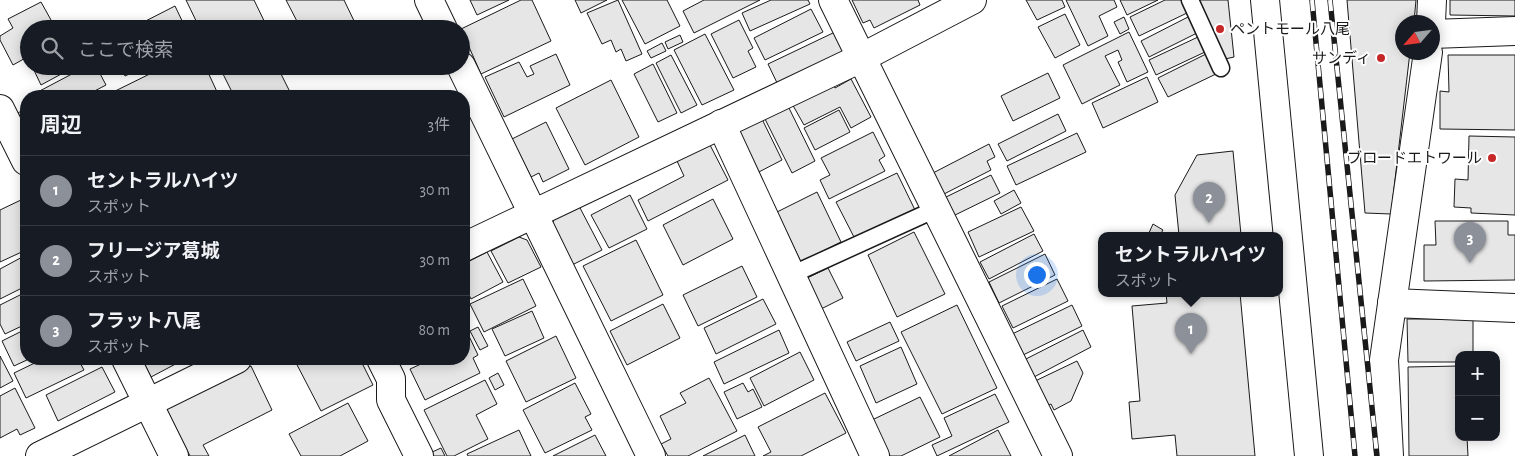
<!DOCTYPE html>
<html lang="ja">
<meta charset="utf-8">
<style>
:root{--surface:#171b24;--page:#20242c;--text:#f1f3f6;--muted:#9ea1a6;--line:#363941;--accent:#8c9099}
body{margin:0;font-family:"Alegreya Sans","Noto Sans JP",sans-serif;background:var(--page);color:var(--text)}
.controls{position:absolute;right:15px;bottom:15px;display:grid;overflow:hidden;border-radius:10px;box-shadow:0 2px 12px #0003}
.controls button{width:45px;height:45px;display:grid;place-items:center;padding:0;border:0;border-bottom:1px solid var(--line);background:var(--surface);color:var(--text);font:25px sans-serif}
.compass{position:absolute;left:1395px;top:15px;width:45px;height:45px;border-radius:50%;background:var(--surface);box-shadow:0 2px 12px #0003;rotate:242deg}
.you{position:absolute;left:1036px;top:274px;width:18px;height:18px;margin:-12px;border:4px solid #fff;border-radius:50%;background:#1a73e8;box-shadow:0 0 0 8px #1a73e833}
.badge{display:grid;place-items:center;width:32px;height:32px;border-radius:50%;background:var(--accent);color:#fff;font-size:16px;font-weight:700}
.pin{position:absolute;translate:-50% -41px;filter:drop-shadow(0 1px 2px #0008)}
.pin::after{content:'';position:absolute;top:26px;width:18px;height:15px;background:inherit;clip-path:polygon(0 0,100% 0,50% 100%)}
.popup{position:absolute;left:1098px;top:232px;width:185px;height:65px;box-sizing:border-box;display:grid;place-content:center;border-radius:10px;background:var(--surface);filter:drop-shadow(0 1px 4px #0005);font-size:16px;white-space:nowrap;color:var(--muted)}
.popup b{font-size:19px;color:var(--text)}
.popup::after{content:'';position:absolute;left:50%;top:100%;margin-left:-10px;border:10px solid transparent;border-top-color:var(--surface)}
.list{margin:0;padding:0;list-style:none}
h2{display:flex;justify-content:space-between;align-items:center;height:65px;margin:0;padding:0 20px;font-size:21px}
h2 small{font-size:16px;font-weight:400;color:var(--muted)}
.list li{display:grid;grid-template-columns:32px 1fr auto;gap:15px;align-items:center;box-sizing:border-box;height:70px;padding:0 20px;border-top:1px solid var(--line)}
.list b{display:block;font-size:19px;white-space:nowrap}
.list p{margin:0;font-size:16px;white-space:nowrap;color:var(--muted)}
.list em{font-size:16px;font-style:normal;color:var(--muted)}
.icon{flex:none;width:28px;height:28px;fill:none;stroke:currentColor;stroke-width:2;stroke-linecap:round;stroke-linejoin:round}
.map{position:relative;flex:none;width:1515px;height:456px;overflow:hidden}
.search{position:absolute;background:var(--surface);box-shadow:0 2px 12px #0003;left:20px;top:20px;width:450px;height:55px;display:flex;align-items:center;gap:12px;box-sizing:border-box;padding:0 18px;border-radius:28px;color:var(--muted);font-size:19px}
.panel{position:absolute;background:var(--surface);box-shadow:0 2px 12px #0003;left:20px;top:90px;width:450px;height:275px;border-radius:20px}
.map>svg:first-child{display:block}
.building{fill:#e6e6e6;stroke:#1a1a1a}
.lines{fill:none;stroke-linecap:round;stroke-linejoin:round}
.service-casing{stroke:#1a1a1a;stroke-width:19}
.minor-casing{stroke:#1a1a1a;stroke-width:30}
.tertiary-casing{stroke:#1a1a1a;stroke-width:30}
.service{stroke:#fff;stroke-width:16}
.minor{stroke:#fff;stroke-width:28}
.tertiary{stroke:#fff;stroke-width:28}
.rail-casing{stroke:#1a1a1a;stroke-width:5.5}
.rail{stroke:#fff;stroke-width:4;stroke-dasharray:11;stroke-linecap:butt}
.poi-dot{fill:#c62828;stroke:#fff;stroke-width:2}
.labels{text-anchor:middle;stroke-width:4;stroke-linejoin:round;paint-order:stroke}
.poi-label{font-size:15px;fill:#1a1a1a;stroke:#fff;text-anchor:end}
</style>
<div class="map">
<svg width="1515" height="456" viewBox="0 0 1515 456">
<rect width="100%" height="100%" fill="#fff"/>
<!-- building -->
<g class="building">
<polygon points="186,0 254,0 268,29 200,29"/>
<polygon points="286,0 344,0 356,25 349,29 301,29"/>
<polygon points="470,0 509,0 477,15"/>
<polygon points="521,0 532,0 551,41 481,74 461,29"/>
<polygon points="575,0 607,0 581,13"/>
<polygon points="618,0 642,54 626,61 621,49 616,52 611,40 602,44 587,13"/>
<polygon points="622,0 667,0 680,26 645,44"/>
<polygon points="704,0 760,0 694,33 683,11"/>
<polygon points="771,0 808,0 810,4 750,31 742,13"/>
<polygon points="852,0 918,0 920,5 874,28 870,20 863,23"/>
<polygon points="1026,0 1062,0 1065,7 1037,20"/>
<polygon points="1066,0 1114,0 1117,7 1099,16 1108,36 1088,46"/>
<polygon points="1120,0 1158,0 1127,15"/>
<polygon points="1165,0 1181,0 1187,13 1139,36 1130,17"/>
<polygon points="1196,0 1228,0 1234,57 1225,59"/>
<polygon points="1347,0 1416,0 1414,22 1402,22 1402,52 1410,52 1391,214 1365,213"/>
<polygon points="1450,0 1515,0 1515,16 1450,15"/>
<polygon points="41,2 56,29 29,29 29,56 13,65 0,40 0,36 13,28 8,19"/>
<polygon points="175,6 186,29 130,29"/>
<polygon points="811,9 823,32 765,60 754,38"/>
<polygon points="1065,14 1080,45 1055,58 1038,27"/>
<polygon points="1124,17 1129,29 1120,34 1114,22"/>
<polygon points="1188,17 1197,33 1149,57 1141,41"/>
<polygon points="739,20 753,48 748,51 756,67 733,78 711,34"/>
<polygon points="835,32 846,55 779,87 768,64"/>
<polygon points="1129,32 1148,72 1127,82 1118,62 1122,60 1118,50 1105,56 1120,85 1082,104 1063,65"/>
<polygon points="705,34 734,90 702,105 674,50"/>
<polygon points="680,35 683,42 668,49 665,42"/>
<polygon points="1198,37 1205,52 1156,75 1149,60"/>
<polygon points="662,43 666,51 651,58 647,51"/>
<polygon points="556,54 570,85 504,117 485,77 519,62 527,77 534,74 530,66"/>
<polygon points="1206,54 1216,74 1168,97 1158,78"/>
<polygon points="671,55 697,105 681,113 656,63"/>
<polygon points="1448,55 1515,55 1515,130 1440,129 1440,91 1449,92"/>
<polygon points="653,64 677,113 658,122 634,74"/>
<polygon points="32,66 76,66 41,85"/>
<polygon points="87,66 96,66 106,85 85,96 35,96 34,94"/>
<polygon points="120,66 146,66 125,76"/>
<polygon points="166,66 205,66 219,96 105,96"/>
<polygon points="219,66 277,66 292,96 234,96"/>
<polygon points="1048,73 1060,98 1013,121 1001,96"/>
<polygon points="1147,77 1158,102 1103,128 1092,103"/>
<polygon points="851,79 871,117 851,128 840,107 804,125 791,102 832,81 835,88"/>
<polygon points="611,80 639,137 585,165 556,108"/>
<polygon points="787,104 815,161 792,173 763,115"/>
<polygon points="26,108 26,127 18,113"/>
<polygon points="839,110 850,132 815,150 804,128"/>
<polygon points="1058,114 1066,131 1007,161 998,144"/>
<polygon points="761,117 782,160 755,174 733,129"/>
<polygon points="546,122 569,169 543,182 539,173 531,177 512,139"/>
<polygon points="873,132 885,156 879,160 885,171 829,199 820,180 830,175 821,158"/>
<polygon points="1077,133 1086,152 1016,185 1007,166"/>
<polygon points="1469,136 1515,137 1515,215 1471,213 1471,208 1454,207 1455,179 1468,180"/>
<polygon points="989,144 995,157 987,161 991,170 944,194 933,173"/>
<polygon points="710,145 728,180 648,221 638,200 684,176 677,161"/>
<polygon points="1233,151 1241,235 1179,235 1175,195 1197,155"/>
<polygon points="897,173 915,210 855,239 836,202"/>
<polygon points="991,175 1000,193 951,217 942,199"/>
<polygon points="1014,190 1021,203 1001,214 994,201"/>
<polygon points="817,192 841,242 801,262 777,212"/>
<polygon points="630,195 647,229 609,248 591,215"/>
<polygon points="23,199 26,206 26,250 0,262 0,210"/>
<polygon points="713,199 733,239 683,265 663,225"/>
<polygon points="579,206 602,250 572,265 554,230 553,220"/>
<polygon points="1021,207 1034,231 979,257 968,232"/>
<polygon points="1435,221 1508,221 1508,235 1515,235 1515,280 1424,281 1424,245 1436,245"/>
<polygon points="1153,224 1163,230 1160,235 1148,235"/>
<polygon points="914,232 945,294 897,317 868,255"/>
<polygon points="1034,234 1043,251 989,279 980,262"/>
<polygon points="519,237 527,240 541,267 508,283 491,251"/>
<polygon points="636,240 663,295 611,321 583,266"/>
<polygon points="487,252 503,282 471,299 464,285 464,264"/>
<polygon points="1045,254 1055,275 999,303 989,282"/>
<polygon points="26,255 26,286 0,299 0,269"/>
<polygon points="742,266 757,297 698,326 683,295"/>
<polygon points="828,268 843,298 819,310 805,279"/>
<polygon points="523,279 536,306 484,332 470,304"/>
<polygon points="1057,279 1068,301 1013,328 1002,306"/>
<polygon points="26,292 26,324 5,334 0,324 0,305"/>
<polygon points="1166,293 1240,293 1255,456 1177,456 1175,435 1132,439 1129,402 1140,401 1132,306 1167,303"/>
<polygon points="763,299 776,324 716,354 704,328"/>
<polygon points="663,304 680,338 627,365 610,331"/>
<polygon points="957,305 997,388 942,414 901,332"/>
<polygon points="1072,305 1082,326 1019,357 1008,336"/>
<polygon points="532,311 544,338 505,356 492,329"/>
<polygon points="1407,319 1473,319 1473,355 1459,355 1459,362 1408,362"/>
<polygon points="890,322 899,341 856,361 847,342"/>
<polygon points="478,327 488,346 480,350 470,331"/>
<polygon points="26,329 26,359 29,359 14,366 2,341"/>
<polygon points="779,330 789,353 724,384 714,362"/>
<polygon points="1083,330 1091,347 1034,377 1024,360"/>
<polygon points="468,334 478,355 473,358 480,373 425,400 410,369 432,359 464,359 464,337"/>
<polygon points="556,336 576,378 526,402 506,361"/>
<polygon points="901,347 917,384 876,403 860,366"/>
<polygon points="800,352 814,380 764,406 750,378"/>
<polygon points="0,356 13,381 0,388"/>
<polygon points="43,359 78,359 84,370 26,398 14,373"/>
<polygon points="142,359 185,359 151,377"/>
<polygon points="294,359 360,359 373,385 321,411"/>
<polygon points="1077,361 1083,373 1071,401 1054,410 1051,404 1042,408 1031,383"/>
<polygon points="251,366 272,410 203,445 209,456 190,456 166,408"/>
<polygon points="1459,366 1459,437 1467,437 1468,456 1409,456 1408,367"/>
<polygon points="102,367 115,392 58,421 46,395"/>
<polygon points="498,373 504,385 495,390 489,378"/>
<polygon points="709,378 737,431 688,456 668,456 661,444 671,439 660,416 686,403 680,393"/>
<polygon points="485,380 497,404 476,415 488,439 454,456 447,456 424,410"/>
<polygon points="575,383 591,414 585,417 592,430 545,453 523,410"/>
<polygon points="743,383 748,392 753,389 762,407 737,419 724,392"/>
<polygon points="15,388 35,428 20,435 17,429 0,438 0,396"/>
<polygon points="825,393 846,433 801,456 763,456 771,452 758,427"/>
<polygon points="995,394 1009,422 937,456 932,445 952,436 944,418"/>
<polygon points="920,397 940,437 901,456 890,456 872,420"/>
<polygon points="348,403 368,441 340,456 301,456 289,434"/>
<polygon points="519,430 531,456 468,456 467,454"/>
<polygon points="998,430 1011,456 949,456"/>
<polygon points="595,435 606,456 553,456"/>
<polygon points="745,435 755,456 703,456"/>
<polygon points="441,448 445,456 432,456 430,453"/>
</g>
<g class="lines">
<!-- service casing -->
<g class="service-casing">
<g id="service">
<polyline points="1190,0 1221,68"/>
<polyline points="791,275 936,209"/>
</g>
</g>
<!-- minor casing -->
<g class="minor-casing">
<g id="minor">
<polyline points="429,0 443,29"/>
<polyline points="833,0 1058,456"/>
<polyline points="1431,22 1432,0"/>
<polyline points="1432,34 1515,31"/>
<polyline points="461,66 651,456"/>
<polyline points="0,109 26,161"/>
<polyline points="721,124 875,456"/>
<polyline points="464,247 861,58 972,0"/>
<polyline points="1392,303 1515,308"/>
<polyline points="126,359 174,456"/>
<polyline points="381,359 391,379 391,400 419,456"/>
<polyline points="40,456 237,359"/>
<polyline points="1389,456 1384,360 1428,52"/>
</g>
</g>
<!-- tertiary casing -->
<g class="tertiary-casing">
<polyline id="tertiary" points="1265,0 1309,456"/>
</g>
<!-- service -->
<use href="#service" class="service"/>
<!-- minor -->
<use href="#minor" class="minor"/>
<!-- tertiary -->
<use href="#tertiary" class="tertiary"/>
<!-- rail casing -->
<g class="rail-casing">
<g id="rail">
<polyline points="1312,0 1355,456"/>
<polyline points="1330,0 1377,456"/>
</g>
</g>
<!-- rail -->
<use href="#rail" class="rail"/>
</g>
<!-- markers -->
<g class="poi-dot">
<circle cx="1220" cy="29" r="5"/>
<circle cx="1381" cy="58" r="5"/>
<circle cx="1492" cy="158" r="5"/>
</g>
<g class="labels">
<!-- poi labels -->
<g class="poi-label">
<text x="1230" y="34" text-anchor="start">ペントモール八尾</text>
<text x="1371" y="63">サンディ</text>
<text x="1482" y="163">ブロードエトワール</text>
</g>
</g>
</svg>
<div class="controls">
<button>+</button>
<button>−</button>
</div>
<svg class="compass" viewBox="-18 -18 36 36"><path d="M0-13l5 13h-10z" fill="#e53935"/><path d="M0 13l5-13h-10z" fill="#9ea1a6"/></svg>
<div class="you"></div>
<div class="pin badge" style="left:1191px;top:354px">1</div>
<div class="popup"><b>セントラルハイツ</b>スポット</div>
<div class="pin badge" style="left:1209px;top:223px">2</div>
<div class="pin badge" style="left:1470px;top:263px">3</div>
<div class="search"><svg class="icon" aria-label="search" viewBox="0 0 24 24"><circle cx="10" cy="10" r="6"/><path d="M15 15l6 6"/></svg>ここで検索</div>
<section class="panel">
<h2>周辺<small>3件</small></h2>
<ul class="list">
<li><span class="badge">1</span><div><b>セントラルハイツ</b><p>スポット</p></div><em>30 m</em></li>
<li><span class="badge">2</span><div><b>フリージア葛城</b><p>スポット</p></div><em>30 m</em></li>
<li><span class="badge">3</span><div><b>フラット八尾</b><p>スポット</p></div><em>80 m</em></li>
</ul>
</section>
</div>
